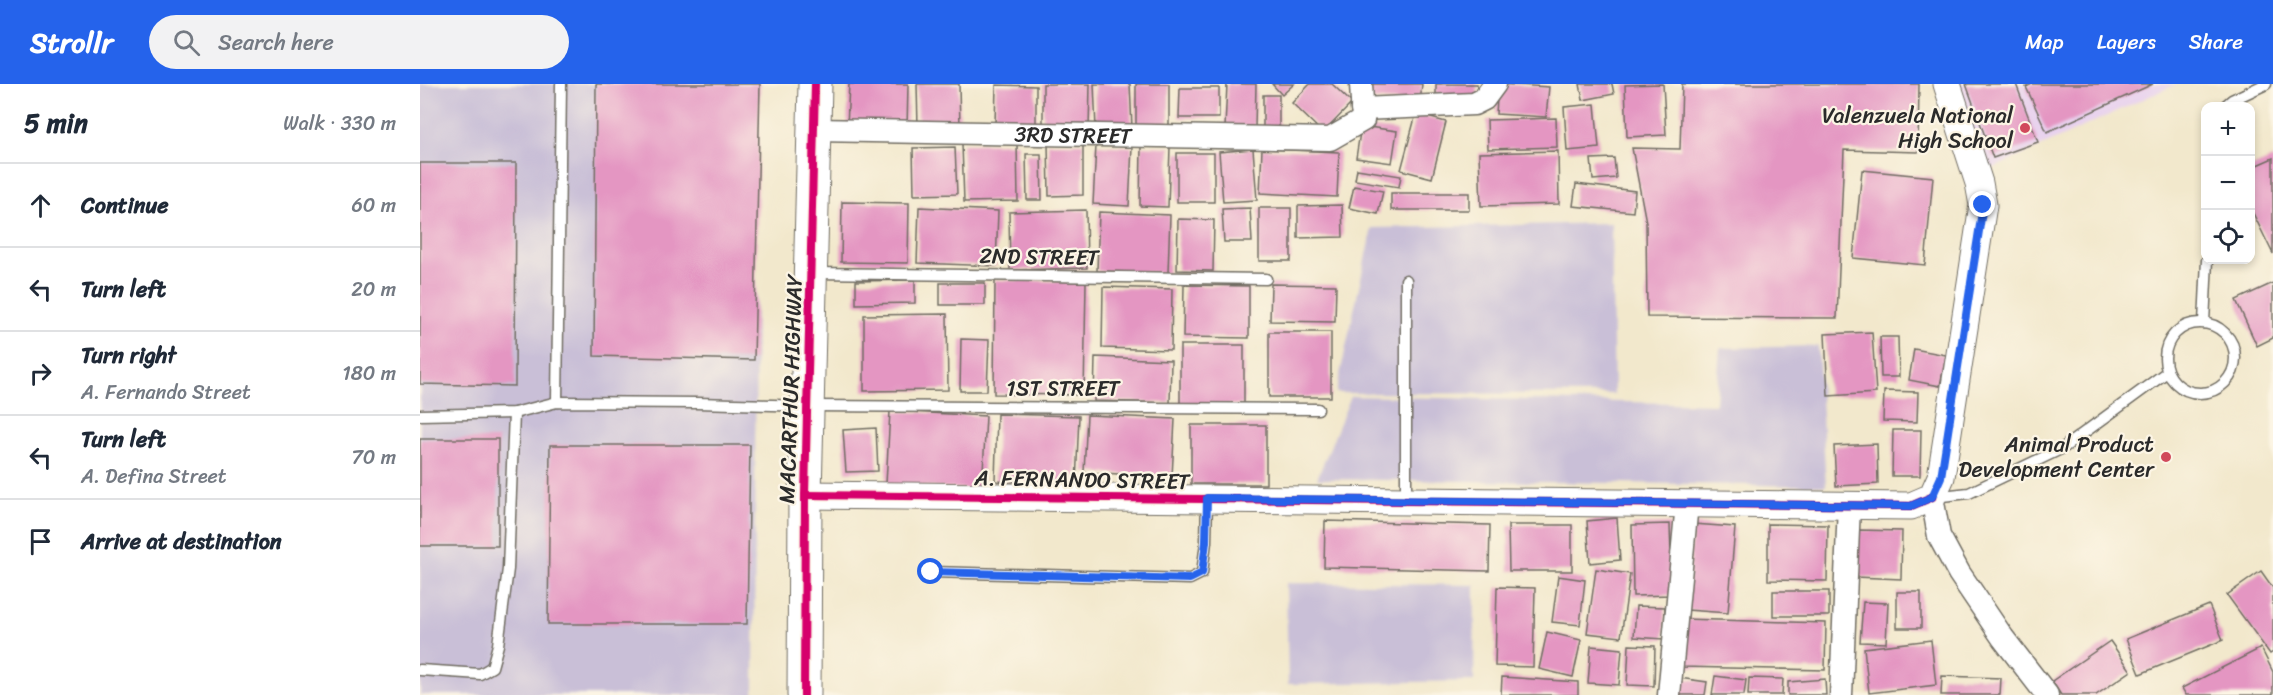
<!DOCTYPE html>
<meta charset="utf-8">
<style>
:root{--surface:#fff;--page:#f2f2f3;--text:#1f2937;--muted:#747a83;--line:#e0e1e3;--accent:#2563eb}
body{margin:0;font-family:Sriracha,sans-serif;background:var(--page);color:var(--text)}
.controls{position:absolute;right:18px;top:18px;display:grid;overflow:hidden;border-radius:12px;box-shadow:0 3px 9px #0003}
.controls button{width:54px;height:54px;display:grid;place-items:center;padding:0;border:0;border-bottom:2px solid var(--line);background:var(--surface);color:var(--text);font:30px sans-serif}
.stop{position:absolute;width:18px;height:18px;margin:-14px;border:4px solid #2563eb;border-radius:50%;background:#fff}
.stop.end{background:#2563eb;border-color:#fff;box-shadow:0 2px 6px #0008}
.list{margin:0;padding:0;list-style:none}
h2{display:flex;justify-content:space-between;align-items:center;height:78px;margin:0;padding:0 24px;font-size:26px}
h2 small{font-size:20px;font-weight:400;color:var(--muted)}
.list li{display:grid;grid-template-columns:39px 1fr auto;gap:18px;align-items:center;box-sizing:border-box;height:84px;padding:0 24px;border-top:2px solid var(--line)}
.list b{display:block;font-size:22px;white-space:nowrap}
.list p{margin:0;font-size:20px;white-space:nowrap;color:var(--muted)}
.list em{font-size:20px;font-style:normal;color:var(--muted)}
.icon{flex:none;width:33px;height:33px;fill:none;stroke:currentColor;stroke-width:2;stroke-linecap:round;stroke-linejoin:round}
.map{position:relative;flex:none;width:1853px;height:611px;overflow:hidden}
header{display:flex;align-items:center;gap:36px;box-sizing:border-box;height:84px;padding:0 30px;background:var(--accent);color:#fff}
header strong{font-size:28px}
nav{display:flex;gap:33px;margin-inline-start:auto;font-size:21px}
.search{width:420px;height:54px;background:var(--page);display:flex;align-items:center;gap:15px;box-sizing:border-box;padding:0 21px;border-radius:33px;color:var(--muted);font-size:22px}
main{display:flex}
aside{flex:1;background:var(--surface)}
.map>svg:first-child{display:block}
.built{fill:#e8d2ee}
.industrial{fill:#c9bfd7}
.building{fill:#e496c2}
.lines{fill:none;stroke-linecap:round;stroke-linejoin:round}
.service-casing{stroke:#716d63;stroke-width:13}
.minor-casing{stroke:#716d63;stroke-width:25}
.tertiary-casing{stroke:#716d63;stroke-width:29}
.trunk-casing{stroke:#716d63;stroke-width:35}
.service{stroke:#fff;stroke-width:10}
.minor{stroke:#fff;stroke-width:22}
.tertiary{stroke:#fff;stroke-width:27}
.trunk{stroke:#fff;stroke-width:33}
.cycleway-casing{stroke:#fcf5e5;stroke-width:11}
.cycleway{stroke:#d6006c;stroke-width:8}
.route{stroke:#2563eb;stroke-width:8}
.poi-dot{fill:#d1495b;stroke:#fcf5e5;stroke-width:2}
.labels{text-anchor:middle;stroke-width:4.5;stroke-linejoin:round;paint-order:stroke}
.poi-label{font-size:22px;fill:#2b2b2b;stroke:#fcf5e5;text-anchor:end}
.street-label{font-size:22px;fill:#2b2b2b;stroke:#fcf5e5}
</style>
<header>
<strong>Strollr</strong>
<div class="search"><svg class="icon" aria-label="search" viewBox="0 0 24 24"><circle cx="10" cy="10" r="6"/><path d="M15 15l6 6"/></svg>Search here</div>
<nav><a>Map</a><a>Layers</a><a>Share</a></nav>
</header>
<main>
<aside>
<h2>5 min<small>Walk · 330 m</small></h2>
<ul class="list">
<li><svg class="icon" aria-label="ahead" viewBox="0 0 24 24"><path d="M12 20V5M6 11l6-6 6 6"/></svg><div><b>Continue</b></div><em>60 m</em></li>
<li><svg class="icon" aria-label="left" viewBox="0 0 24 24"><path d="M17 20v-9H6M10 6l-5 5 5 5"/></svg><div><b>Turn left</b></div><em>20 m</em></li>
<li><svg class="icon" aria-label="right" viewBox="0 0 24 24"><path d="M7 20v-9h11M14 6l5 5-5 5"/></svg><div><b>Turn right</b><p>A. Fernando Street</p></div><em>180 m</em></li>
<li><svg class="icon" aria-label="left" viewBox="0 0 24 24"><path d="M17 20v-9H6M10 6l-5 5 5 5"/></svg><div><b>Turn left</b><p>A. Defina Street</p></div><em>70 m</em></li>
<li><svg class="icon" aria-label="arrive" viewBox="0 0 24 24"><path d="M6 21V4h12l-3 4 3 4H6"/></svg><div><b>Arrive at destination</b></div></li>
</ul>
</aside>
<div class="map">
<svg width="1853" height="611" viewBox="0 0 1853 611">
<rect width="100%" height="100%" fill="#fcf5e5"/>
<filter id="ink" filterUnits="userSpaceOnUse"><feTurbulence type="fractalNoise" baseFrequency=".0167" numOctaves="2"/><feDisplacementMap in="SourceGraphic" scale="12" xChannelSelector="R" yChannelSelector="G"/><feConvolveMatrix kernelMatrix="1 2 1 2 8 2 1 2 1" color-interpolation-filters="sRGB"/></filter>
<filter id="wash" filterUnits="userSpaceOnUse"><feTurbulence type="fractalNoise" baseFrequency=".008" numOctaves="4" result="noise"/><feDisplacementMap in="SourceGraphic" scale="24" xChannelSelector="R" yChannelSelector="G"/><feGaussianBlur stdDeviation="1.35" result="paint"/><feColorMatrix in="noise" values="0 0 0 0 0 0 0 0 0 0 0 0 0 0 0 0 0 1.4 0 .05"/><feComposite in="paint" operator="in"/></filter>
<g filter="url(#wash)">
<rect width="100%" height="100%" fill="#f2e8cc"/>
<!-- built -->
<polygon class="built" points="1537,0 1756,0 1563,89"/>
<!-- industrial -->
<g class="industrial">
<polygon points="0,0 337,0 334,611 0,611"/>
<polygon points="1191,139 1194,310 916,309 952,144"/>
<polygon points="1398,262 1406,402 897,395 931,312 1296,320 1300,264"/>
<polygon points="866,499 1055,501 1054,597 868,600"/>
</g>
<g id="blocks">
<!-- building -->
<g class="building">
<polygon points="176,0 340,0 334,276 174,272"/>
<polygon points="429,0 488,0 487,45 427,43"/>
<polygon points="497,0 539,0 540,44 498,44"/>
<polygon points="623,0 670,0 669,46 623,46"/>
<polygon points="674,0 710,0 712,44 676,45"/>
<rect x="716" y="0" width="33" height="49"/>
<polygon points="807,0 836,0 835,44 805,44"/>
<polygon points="852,0 874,0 862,11"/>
<polygon points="890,0 912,0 932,19 903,49 872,19"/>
<polygon points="948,0 1002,0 1000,19 947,15"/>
<polygon points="1016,0 1057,0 1058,14 1016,14"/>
<polygon points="1078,0 1129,3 1126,33 1076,30"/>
<polygon points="1160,0 1192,0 1194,10 1163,16"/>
<polygon points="1243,0 1246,51 1207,53 1205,1"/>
<polygon points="1262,0 1499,0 1498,68 1424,66 1417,234 1227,233 1226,138 1212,64 1260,65"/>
<polygon points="1546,0 1596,0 1618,58 1573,74"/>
<polygon points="1612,0 1733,0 1627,48 1606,3"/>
<polygon points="576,1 616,2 616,42 575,41"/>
<polygon points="760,4 799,4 799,34 759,34"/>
<rect x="843" y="11" width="16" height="40"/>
<polygon points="1175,20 1179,64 1147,67 1144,23"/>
<polygon points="996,30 1026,38 1012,94 981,86"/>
<polygon points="1136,34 1137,63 1068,65 1067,36"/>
<polygon points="941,42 977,47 972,79 936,74"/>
<polygon points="597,59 598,117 544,118 542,60"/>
<polygon points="628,59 663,59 663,111 629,112"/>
<polygon points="676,61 712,63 709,122 673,120"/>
<polygon points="721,62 750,63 748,123 720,122"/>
<polygon points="535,63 537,110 494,111 493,64"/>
<polygon points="833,65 837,116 803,118 799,68"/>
<polygon points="842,65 919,68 917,113 840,109"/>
<polygon points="1138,67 1139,120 1061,122 1059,69"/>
<rect x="757" y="69" width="37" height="49"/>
<polygon points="606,70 621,70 622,116 607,116"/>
<polygon points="1194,74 1196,94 1173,96 1171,75"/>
<polygon points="1853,74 1853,170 1830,123 1830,84"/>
<polygon points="0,79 96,79 95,302 0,300"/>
<polygon points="937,85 981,92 979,103 935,96"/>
<polygon points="1442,86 1513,93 1505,181 1433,174"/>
<polygon points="1156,100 1215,107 1213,128 1153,122"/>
<polygon points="934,102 963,107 958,130 929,124"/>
<rect x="971" y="109" width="78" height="17"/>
<polygon points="422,118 489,119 488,179 421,178"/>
<polygon points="922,121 923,153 878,154 878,122"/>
<polygon points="499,123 578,127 576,182 497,179"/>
<polygon points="830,124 832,158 804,158 802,125"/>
<rect x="839" y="124" width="32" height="53"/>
<polygon points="666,126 667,184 590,186 589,128"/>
<polygon points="679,128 750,131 748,189 677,187"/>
<polygon points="758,135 794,136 793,187 757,186"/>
<polygon points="495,196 495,219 436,220 436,197"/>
<polygon points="575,196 666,198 664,311 574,310"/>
<rect x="520" y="199" width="45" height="22"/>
<polygon points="1853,199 1853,254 1837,262 1816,216"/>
<polygon points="851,200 916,201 915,238 850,237"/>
<polygon points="764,201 829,202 829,254 763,253"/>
<polygon points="683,203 752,205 751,266 682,264"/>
<polygon points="527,230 528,306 444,307 444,231"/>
<rect x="849" y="248" width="62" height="65"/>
<polygon points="1452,248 1456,309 1408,312 1405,250"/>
<polygon points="1460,253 1478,253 1479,293 1461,293"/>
<polygon points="541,255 569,256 567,307 540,307"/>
<rect x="760" y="261" width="64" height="60"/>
<polygon points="1494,265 1526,271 1520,302 1489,296"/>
<polygon points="675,273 751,276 750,319 674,317"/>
<polygon points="1464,307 1498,308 1497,338 1463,337"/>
<polygon points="470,327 566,332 562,406 466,400"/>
<polygon points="577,330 659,332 656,400 575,397"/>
<polygon points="667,331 755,335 752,393 664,388"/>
<rect x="771" y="341" width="75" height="59"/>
<polygon points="456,344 458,387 426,388 423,346"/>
<polygon points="1473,346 1501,346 1500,392 1472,392"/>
<rect x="0" y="355" width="78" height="107"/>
<polygon points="1457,360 1458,400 1416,402 1414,362"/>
<polygon points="130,361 330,361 327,540 128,540"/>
<polygon points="1197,434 1200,476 1170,479 1167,437"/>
<polygon points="905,437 1070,441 1069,487 904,483"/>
<polygon points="1250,440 1252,511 1213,512 1212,441"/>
<polygon points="1273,440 1315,443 1308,529 1267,526"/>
<polygon points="1348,440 1408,441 1407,497 1348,496"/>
<polygon points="1088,441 1152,441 1152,487 1089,487"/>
<polygon points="1438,446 1482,447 1481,495 1436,493"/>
<polygon points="1176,485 1210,490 1201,553 1167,549"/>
<polygon points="1841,487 1853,504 1853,568 1850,570 1807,511"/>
<polygon points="1138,492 1165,496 1160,541 1132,538"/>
<polygon points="1077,503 1115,504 1113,583 1075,582"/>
<rect x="1353" y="507" width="56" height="25"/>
<rect x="1477" y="508" width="24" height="36"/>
<polygon points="1443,518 1468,519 1466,559 1440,558"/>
<polygon points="1789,521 1803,556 1720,590 1706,555"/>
<polygon points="1216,522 1245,523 1244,555 1214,553"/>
<polygon points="1262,535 1406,539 1405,586 1261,583"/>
<polygon points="1127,548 1161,556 1153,593 1119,585"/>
<polygon points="1511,556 1516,601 1449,609 1444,564"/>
<polygon points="1690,557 1711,587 1676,611 1641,611 1632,597"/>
<polygon points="1209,561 1235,562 1234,602 1207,601"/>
<polygon points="1171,562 1202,565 1199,601 1168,599"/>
<polygon points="1841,564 1853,588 1853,611 1766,611 1762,604"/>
<polygon points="1295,592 1326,596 1324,611 1292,611"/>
<polygon points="1522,592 1581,594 1580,611 1521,611"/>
<polygon points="1082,593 1158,598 1158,611 1081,611"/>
<polygon points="1259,594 1287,598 1285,611 1257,611"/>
<polygon points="1329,594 1363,595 1362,611 1328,611"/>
<polygon points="1405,595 1406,611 1368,611 1368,598"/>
</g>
</g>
</g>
<g filter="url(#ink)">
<use href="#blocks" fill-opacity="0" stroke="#716d63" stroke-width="1.5"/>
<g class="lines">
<!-- service casing -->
<g class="service-casing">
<g id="service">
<polyline points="1805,22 1812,16 1846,0"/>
<polyline points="395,189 846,195"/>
<polyline points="1784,239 1787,176"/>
<circle cx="1780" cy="274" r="35"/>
<polyline points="137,318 141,0"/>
<polyline points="0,331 94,329 137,318 277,319 388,322 898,325"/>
<polyline points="1513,413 1549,409 1643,364 1747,288"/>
<polyline points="986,416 986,196"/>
<polyline points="511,488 770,495 782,489 786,458 787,415"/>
<polyline points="0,586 60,590 72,583 78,561 88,485 94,329"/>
</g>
</g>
<!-- minor casing -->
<g class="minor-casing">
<g id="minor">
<polyline points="942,25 1054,20 1064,15 1075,0"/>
<path id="s1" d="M395 46 910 55 943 36 941 0"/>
<polyline points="1512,413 1519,452 1539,489 1583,554 1627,611"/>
<polyline points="1249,611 1267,419"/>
<polyline points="1421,611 1429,421"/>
</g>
</g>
<!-- tertiary casing -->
<g class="tertiary-casing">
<polyline id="tertiary" points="385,411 1491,422 1512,413 1521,393 1563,121 1559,99 1527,0"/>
</g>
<!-- trunk casing -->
<g class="trunk-casing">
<polyline id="trunk" points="384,611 385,411 395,0"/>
</g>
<!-- service -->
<use href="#service" class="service"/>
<!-- minor -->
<use href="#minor" class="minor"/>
<!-- tertiary -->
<use href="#tertiary" class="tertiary"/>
<!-- trunk -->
<use href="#trunk" class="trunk"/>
<!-- cycleway casing -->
<g class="cycleway-casing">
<g id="cycleway">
<polyline points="385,411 1491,422 1512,413"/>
<polyline points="384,611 385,411 395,0"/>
</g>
</g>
<!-- cycleway -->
<use href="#cycleway" class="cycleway"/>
</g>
</g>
<g class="lines" filter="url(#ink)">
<!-- route -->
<polyline class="route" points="511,488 770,495 782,489 786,458 787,414 1491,422 1512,413 1521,393 1563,121"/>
</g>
<!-- markers -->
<g class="poi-dot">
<circle cx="1605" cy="44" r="6"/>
<circle cx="1746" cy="373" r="6"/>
</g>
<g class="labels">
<!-- poi labels -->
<g class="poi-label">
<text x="1593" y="39">Valenzuela National<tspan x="1593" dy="25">High School</tspan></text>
<text x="1734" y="368">Animal Product<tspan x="1734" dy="25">Development Center</tspan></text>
</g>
<!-- street labels -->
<g class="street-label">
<text dy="8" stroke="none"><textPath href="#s1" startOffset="258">3RD STREET</textPath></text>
<text transform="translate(619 172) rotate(1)" y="8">2ND STREET</text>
<text x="643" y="312">1ST STREET</text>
<text transform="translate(370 305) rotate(-88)" y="8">MACARTHUR HIGHWAY</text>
<text transform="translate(662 395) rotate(1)" y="8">A. FERNANDO STREET</text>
</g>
</g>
</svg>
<div class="controls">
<button>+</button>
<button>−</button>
<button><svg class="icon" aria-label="locate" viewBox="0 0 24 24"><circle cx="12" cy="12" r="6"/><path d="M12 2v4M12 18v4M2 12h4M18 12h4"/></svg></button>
</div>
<div class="stop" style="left:511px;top:488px"></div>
<div class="stop end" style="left:1563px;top:121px"></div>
</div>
</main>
